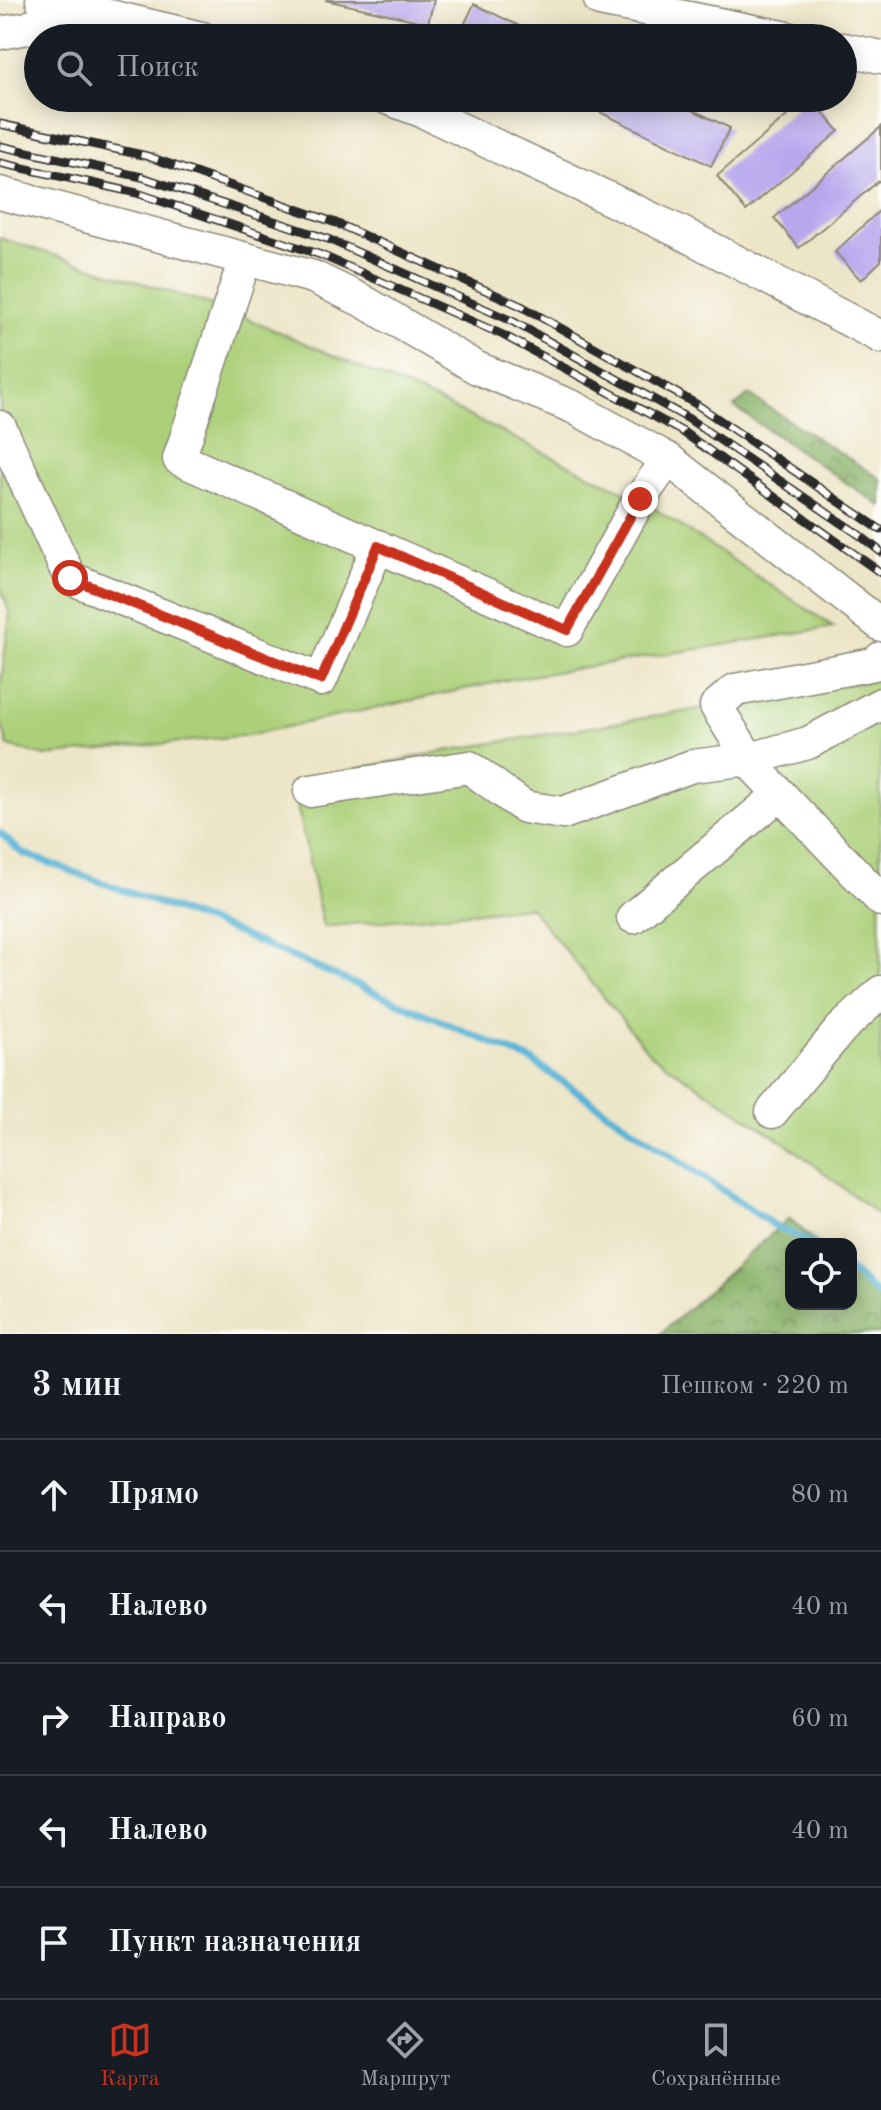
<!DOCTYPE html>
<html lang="ru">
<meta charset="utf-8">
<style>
:root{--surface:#171b24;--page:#20242c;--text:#f1f3f6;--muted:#9ea1a6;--line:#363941;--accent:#c8321e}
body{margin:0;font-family:"Old Standard TT",serif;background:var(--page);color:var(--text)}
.controls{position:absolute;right:24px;bottom:24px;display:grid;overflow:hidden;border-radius:16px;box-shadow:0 4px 20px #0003}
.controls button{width:72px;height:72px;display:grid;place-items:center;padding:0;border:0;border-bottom:2px solid var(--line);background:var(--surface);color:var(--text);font:40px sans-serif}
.stop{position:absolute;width:24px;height:24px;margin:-18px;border:6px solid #c8321e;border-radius:50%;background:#fff}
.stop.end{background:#c8321e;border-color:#fff;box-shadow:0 2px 8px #0008}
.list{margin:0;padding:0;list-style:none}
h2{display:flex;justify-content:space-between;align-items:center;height:104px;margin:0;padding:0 32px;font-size:34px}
h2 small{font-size:26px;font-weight:400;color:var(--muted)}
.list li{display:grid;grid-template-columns:52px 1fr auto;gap:24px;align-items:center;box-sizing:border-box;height:112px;padding:0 32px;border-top:2px solid var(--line)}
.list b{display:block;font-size:30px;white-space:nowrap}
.list em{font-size:26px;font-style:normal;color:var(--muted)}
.icon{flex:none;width:44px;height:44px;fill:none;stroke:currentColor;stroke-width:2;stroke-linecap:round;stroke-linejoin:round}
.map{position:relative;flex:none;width:881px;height:1334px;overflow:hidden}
.search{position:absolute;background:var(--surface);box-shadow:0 4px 20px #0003;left:24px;right:24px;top:24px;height:88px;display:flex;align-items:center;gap:20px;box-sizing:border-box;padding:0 28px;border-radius:44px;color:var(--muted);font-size:30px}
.sheet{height:664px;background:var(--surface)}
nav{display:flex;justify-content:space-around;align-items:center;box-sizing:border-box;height:112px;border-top:2px solid var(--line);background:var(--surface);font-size:22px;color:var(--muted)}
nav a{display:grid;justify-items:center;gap:4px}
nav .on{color:var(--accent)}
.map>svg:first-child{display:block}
.green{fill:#acd079;stroke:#6c7e52;stroke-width:2}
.forest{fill:url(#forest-crowns);stroke:#5a6e4a;stroke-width:2}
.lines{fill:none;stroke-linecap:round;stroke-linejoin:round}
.stream{stroke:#58b4d6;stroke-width:7}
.building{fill:#b7a8ee}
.minor-casing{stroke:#8c8879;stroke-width:35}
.minor{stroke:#fff;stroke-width:32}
.rail-casing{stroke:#2b2b2b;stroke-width:9}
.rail{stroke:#fdfcf7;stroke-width:6;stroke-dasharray:18;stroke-linecap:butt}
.route{stroke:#c8321e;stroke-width:10}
</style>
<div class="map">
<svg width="881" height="1334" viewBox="0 0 881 1334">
<defs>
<pattern id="forest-crowns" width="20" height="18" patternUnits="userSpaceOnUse" patternTransform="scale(2)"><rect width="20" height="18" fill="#89b269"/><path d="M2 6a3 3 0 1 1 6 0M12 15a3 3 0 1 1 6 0" fill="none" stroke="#709157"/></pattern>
</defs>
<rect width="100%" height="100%" fill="#fdfcf7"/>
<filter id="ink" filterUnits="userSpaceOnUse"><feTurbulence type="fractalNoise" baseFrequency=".0125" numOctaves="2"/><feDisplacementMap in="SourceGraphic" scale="16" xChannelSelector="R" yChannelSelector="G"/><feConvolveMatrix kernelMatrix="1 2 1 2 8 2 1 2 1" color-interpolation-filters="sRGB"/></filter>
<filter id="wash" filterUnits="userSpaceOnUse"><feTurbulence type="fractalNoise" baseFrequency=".006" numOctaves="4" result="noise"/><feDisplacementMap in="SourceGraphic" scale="32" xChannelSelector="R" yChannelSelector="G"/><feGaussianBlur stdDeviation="1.8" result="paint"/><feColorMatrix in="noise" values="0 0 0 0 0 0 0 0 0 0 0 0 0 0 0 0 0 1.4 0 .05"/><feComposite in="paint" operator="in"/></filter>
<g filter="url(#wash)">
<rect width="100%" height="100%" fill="#ede5c7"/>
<!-- green -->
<g class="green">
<polygon points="0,238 228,310 436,400 640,499 834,627 512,679 249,735 45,756 8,746 0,718 0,689 10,614 0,586"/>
<polygon points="880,679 881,1217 795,1150 650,1054 530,907 323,927 292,782 445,751"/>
</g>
<!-- forest -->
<g class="forest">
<polygon points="749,395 881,479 881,506 734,407"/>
<polygon points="789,1218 818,1244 791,1244 791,1304 851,1304 851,1273 881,1300 881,1334 660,1334"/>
</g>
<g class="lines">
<!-- stream -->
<g class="stream">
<polyline points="0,833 22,853 228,929 531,1060 775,1226 814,1244"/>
<polyline points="851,1271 881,1298"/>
</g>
</g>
<g id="blocks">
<!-- building -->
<g class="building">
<polygon points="325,0 434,0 428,23"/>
<polygon points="474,4 544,38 458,38"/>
<polygon points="571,98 668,98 730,128 711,166"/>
<polygon points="808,98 811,98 839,131 746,211 717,176"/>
<polygon points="881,127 881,179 799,248 774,218"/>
<polygon points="881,209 881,261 861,280 835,252"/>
</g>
</g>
</g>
<g filter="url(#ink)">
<use href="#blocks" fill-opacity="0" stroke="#8c8879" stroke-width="2"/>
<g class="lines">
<!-- minor casing -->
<g class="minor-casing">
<g id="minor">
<polyline points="42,0 202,38"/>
<polyline points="600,0 788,38"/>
<polyline points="0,33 28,28 69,7"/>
<polyline points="843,49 881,57"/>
<polyline points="387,98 422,111 678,231 881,337"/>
<polyline points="0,193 313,277 363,301 477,368 573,407 668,459 881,625"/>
<polyline points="245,259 179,459 567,630 640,499 668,459"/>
<polyline points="0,427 70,578 321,680 378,546"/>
<polyline points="881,658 874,664 735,690 716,706 754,767 881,900"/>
<polyline points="310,791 469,767 524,807 563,813 692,766 750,759 808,743 881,704"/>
<polyline points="633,917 780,794"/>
<polyline points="772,1112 841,1029 881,992"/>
</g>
</g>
<!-- minor -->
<use href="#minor" class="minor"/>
<!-- rail casing -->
<g class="rail-casing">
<g id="rail">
<polyline points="0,124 147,156 336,223 521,306 696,404 881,530"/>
<polyline points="0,146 142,177 328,239 512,321 689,419 858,534 881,552"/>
<polyline points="0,163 137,193 321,255 503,335 683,432 881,573"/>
</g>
</g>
<!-- rail -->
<use href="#rail" class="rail"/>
</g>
</g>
<g class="lines" filter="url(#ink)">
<!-- route -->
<polyline class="route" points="70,578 321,680 378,546 567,630 640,499"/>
</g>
</svg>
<div class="controls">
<button><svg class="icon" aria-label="locate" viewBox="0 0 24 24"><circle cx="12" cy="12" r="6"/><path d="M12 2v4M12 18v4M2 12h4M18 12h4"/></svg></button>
</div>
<div class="stop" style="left:70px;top:578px"></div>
<div class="stop end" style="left:640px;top:499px"></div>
<div class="search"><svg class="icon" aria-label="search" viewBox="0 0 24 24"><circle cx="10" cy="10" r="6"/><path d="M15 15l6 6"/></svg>Поиск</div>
</div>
<section class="sheet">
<h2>3 мин<small>Пешком · 220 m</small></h2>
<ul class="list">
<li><svg class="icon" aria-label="ahead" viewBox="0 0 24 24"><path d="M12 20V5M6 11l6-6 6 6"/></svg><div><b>Прямо</b></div><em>80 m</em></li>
<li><svg class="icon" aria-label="left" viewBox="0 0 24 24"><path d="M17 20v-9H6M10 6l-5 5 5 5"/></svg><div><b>Налево</b></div><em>40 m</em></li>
<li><svg class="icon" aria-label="right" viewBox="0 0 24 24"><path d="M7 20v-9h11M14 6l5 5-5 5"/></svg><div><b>Направо</b></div><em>60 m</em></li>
<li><svg class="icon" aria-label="left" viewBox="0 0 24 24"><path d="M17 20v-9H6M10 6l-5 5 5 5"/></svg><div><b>Налево</b></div><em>40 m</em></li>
<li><svg class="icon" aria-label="arrive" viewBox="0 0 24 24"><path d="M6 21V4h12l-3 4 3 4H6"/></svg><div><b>Пункт назначения</b></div></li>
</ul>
</section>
<nav>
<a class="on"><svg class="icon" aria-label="map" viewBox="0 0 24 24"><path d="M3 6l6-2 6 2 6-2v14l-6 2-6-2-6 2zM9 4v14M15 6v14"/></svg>Карта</a>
<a><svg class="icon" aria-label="directions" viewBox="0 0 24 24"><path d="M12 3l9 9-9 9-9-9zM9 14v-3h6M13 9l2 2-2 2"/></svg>Маршрут</a>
<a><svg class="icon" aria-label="saved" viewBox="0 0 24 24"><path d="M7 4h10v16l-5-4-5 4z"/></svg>Сохранённые</a>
</nav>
